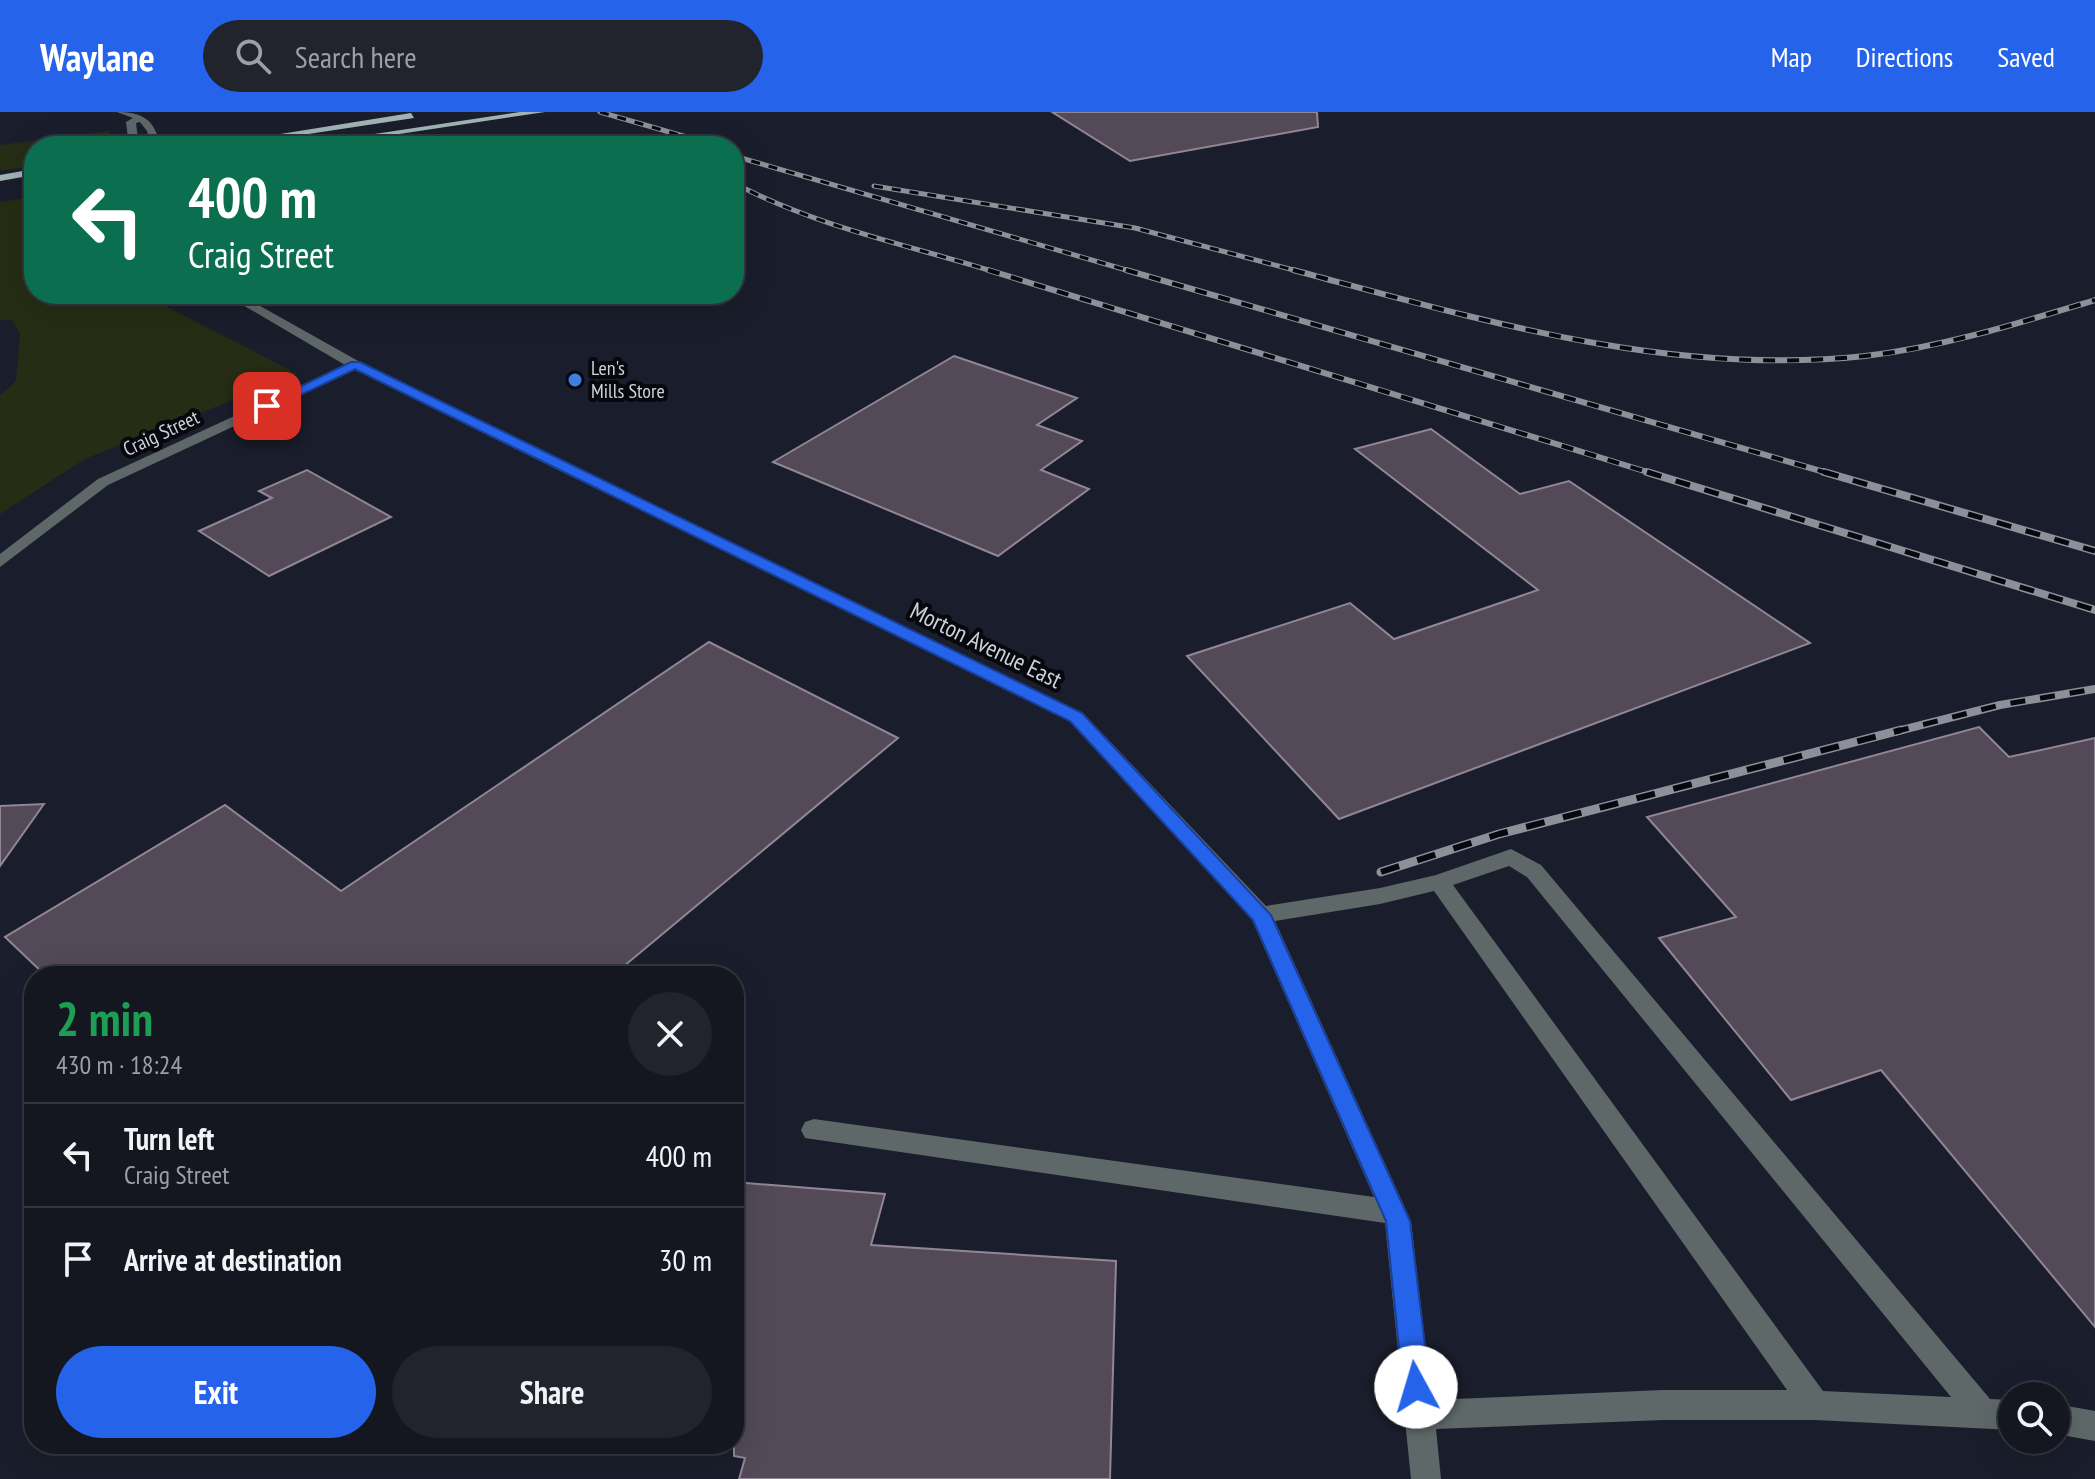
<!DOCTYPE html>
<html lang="en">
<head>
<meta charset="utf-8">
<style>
	body { margin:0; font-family:"PT Sans Narrow",sans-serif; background:#21232d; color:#f1f3f6; height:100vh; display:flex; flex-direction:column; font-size:30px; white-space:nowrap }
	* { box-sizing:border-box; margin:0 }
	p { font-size:26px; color:#9d9fa5 }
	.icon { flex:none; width:44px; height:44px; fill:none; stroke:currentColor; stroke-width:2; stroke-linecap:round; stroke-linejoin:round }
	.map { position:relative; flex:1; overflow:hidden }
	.side { position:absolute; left:24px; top:854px; width:720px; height:488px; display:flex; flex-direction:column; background:#141620; border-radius:32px; box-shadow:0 8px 32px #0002,0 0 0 2px #33353e }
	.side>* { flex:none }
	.banner { position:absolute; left:24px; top:24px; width:720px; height:168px; border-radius:32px; box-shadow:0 8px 32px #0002,0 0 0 2px #33353e; background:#0b6e4f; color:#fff; overflow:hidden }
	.tools { position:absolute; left:1998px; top:1270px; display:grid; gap:16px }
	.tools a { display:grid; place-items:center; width:72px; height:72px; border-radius:50%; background:#141620; box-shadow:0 8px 32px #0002,0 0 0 2px #33353e; font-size:40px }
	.pin { position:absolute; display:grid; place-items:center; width:68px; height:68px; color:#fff; margin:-34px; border-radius:16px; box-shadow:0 4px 12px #0006 }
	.me { position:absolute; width:88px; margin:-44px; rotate:354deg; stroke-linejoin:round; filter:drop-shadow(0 0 6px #0008) }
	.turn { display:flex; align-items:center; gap:28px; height:168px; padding:0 32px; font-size:36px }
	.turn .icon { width:104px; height:104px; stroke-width:2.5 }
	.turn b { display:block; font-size:56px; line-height:68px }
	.round { display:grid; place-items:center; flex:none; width:84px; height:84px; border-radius:42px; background:#21232d }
	.summary { display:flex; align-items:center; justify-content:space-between; height:136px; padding:0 32px }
	h1 { font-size:48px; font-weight:800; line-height:60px; color:#1e9e55 }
	.primary-button { display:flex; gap:16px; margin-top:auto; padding:16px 32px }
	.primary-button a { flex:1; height:92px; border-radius:48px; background:#2563eb; color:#fff; font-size:32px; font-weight:800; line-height:92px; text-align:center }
	.primary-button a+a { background:#21232d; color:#f1f3f6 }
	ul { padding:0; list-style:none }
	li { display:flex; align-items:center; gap:24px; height:104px; padding:0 32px; border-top:2px solid #33353e }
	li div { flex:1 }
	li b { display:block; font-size:30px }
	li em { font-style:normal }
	header { display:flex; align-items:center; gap:48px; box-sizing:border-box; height:112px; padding:0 40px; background:#2563eb; color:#fff }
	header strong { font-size:38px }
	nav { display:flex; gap:44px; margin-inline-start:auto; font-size:28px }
	.search { width:560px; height:72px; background:#21232d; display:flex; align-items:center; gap:20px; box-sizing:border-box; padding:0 28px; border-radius:44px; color:#9d9fa5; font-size:30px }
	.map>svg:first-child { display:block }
	.green { fill:#262d14 }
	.building { fill:#534957; stroke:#918696; stroke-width:2 }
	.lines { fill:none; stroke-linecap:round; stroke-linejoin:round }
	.minor { fill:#5f6869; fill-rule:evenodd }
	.major { fill:#a0b4b5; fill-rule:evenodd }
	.rail-far3-casing { stroke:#8d909b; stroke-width:5 }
	.rail-far2-casing { stroke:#8d909b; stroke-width:6 }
	.rail-far1-casing { stroke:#8d909b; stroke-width:8 }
	.rail-casing { stroke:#8d909b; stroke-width:9 }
	.rail-far3 { stroke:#07080e; stroke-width:3; stroke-dasharray:9; stroke-linecap:butt }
	.rail-far2 { stroke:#07080e; stroke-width:4; stroke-dasharray:12; stroke-linecap:butt }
	.rail-far1 { stroke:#07080e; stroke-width:5; stroke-dasharray:15; stroke-linecap:butt }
	.rail { stroke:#07080e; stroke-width:6; stroke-dasharray:19; stroke-linecap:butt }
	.route { fill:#2563eb; stroke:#184099; stroke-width:2 }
	.shop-dot { fill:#3f7fe0; stroke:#07080e; stroke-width:3 }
	.labels { text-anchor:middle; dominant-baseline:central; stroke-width:8; stroke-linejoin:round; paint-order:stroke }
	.far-poi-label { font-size:20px; fill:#cfd2db; stroke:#07080e; text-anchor:start }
	.far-street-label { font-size:20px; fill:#cfd2db; stroke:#07080e }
	.street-label { font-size:24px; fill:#cfd2db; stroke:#07080e }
</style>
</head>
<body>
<header>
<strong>Waylane</strong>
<div class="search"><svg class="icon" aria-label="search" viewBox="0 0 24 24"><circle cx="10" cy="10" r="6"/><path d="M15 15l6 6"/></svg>Search here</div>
<nav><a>Map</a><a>Directions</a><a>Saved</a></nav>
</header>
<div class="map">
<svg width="2095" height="1367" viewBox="0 0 2095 1367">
	<rect width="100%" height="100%" fill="#1a1d2b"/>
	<!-- green -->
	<g class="green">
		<path d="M109,19l-1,15h-74v20l-34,5v-26z"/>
		<path d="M34,85v97h108l156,80 -213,85 -85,55v-119l16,-14 4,-47 -8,-14h-12v-118z"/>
	</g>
	<!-- building -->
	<g class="building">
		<path d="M1052,0h265l1,15 -188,34z"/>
		<path d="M954,244l123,42 -40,27 45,16 -41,29 48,19 -91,67 -225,-94z"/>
		<path d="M1431,317l89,65 49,-13 241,162 -471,176 -152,-163 163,-53 44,36 144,-49 -183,-141z"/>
		<path d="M307,358l84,47 -122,59 -70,-45 73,-33 -13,-7z"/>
		<path d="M709,530l189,96 -286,238h-566l-41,-39 220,-132 116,86z"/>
		<path d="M1979,615l30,30 86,-19v589l-214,-257 -90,30 -132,-162 77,-21 -89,-100z"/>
		<path d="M44,692l-44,62v-60z"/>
		<path d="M734,1070l151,12 -14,51 245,16 -6,218h-371l6,-21 -11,-2z"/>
	</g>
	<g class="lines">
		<!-- minor -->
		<g class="minor">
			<path d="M117,0c27,0 37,8 44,34h-10l-4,-15 -7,-9 -4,1 3,23h-10l-3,-24 7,-4z"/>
			<path d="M224,182h15l121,68 723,351 183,193 114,-18 56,-13 75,-26 30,16 449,534 22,1v30l-197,-10h-152l-227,9 5,50h-30l-26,-256 -580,-85 -4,-8 4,-8 9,-3 560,78 -122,-277 -183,-199 -714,-351 -247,115 -108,82v-13l98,-75 247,-114zM1509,754l18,11 424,520 -128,-6 -370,-506zM1434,779l353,499h-124l-231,10 -21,-179 -136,-300 105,-17z"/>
			<path d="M2056,1292l39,7v30l-39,-7z"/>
		</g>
		<!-- major -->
		<g class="major">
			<path d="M520,0h25l-225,34h-25z"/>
			<path d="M411,1l3,5 -185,28h-24z"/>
			<path d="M34,57v6l-34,6v-6z"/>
		</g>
		<!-- rail-far3 casing -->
		<g class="rail-far3-casing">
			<g id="rail-far3">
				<path d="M600,0l118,34"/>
				<path d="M734,44l399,116"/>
				<path d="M734,71c80,43 174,62 261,89"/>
				<path d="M874,74l261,42 166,44"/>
			</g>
		</g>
		<!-- rail-far2 casing -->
		<g class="rail-far2-casing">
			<g id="rail-far2">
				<path d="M988,158l666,204"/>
				<path d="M1126,158l705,204"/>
				<path d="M1293,158c188,50 376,107 572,86 79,-9 154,-33 230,-56"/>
			</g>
		</g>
		<!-- rail-far1 casing -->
		<g class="rail-far1-casing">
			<g id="rail-far1">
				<path d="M1647,360l448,138"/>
				<path d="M1824,360l271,79"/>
				<path d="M1894,620l106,-27 95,-16"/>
			</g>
		</g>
		<!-- rail casing -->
		<g class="rail-casing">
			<path id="rail" d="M1381,760l118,-38 402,-104"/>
		</g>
		<!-- rail-far3 -->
		<use href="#rail-far3" class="rail-far3"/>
		<!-- rail-far2 -->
		<use href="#rail-far2" class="rail-far2"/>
		<!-- rail-far1 -->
		<use href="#rail-far1" class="rail-far1"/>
		<!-- rail -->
		<use href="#rail" class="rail"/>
	</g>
	<!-- route -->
	<path class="route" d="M351,250h9l722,351 189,202 139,306 20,166 -4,10 -10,4 -9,-4 -4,-10 -17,-166 -133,-301 -183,-199 -715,-352 -84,40 -11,-3z"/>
	<!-- markers -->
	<circle class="shop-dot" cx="575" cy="268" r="8"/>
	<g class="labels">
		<!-- far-poi labels -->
		<g class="far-poi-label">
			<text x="591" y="256">Len's<tspan x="591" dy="23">Mills Store</tspan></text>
		</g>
		<!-- far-street labels -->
		<g class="far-street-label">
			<text transform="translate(161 321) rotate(-25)">Craig Street</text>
		</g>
		<!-- street labels -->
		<g class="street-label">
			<text transform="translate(986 533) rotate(26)">Morton Avenue East</text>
		</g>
	</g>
</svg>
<div class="tools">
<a><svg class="icon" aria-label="search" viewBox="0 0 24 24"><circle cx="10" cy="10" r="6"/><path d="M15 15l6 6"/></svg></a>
</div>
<div class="pin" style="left:267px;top:294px;background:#d93025"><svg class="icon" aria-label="arrive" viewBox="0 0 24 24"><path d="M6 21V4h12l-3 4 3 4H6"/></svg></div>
<svg class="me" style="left:1416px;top:1275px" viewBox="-20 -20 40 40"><circle r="19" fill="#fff"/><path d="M0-13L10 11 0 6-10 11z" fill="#2563eb"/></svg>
<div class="banner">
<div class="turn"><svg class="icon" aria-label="left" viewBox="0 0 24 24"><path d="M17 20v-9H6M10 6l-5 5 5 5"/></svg><div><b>400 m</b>Craig Street</div></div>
</div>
<section class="side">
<div class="summary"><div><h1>2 min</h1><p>430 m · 18:24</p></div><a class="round"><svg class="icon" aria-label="close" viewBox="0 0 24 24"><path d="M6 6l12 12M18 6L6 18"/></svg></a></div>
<ul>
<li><svg class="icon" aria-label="left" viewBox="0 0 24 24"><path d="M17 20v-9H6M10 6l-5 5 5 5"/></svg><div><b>Turn left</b><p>Craig Street</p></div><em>400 m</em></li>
<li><svg class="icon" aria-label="arrive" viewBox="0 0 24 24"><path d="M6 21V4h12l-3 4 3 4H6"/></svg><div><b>Arrive at destination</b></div><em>30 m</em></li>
</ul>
<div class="primary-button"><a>Exit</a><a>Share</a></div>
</section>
</div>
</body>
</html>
